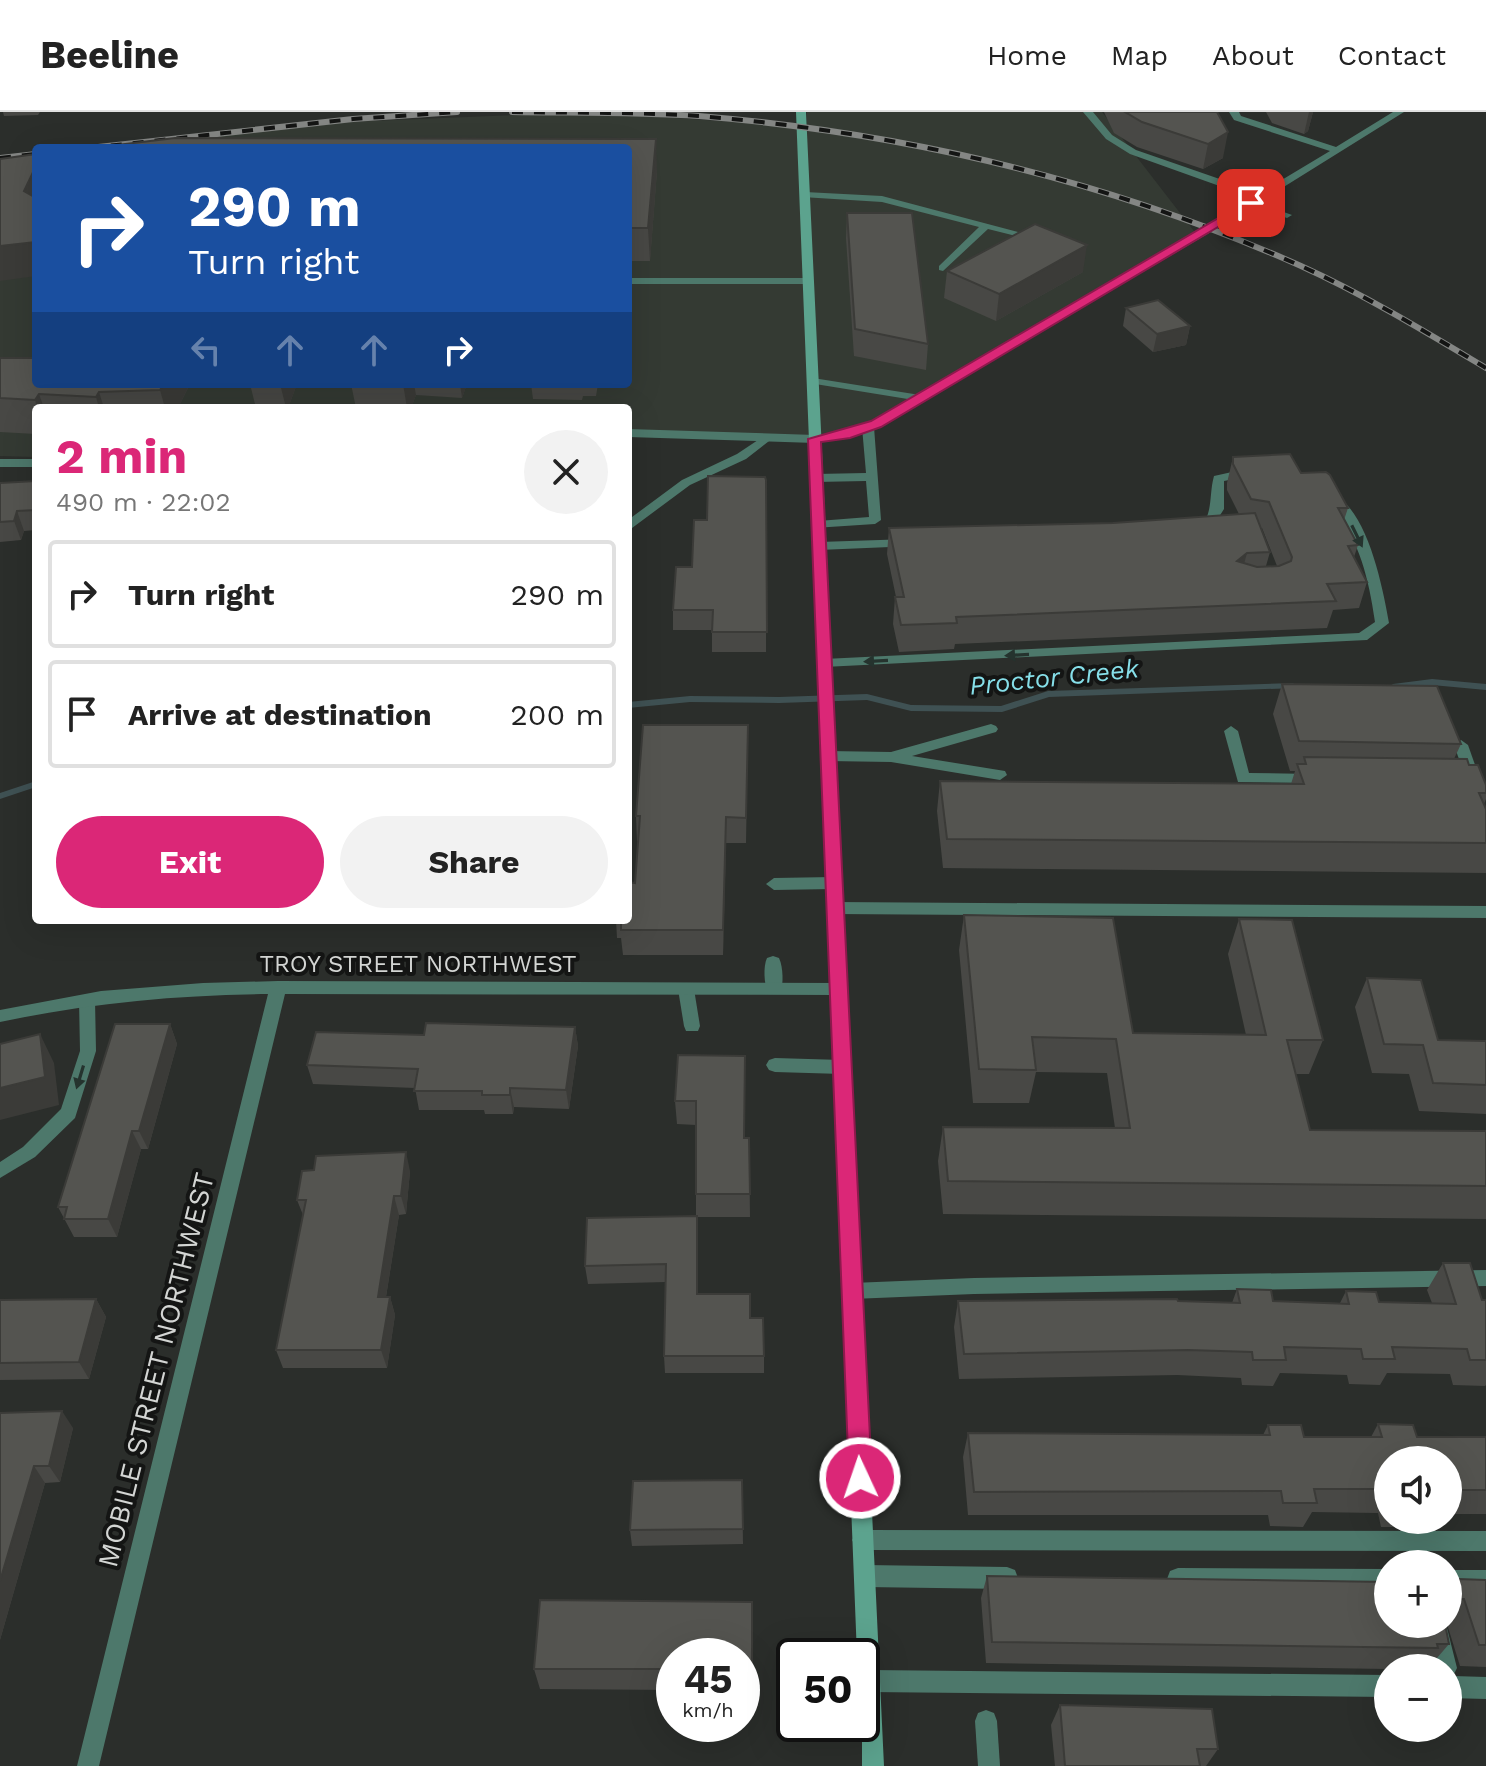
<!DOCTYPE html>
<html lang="en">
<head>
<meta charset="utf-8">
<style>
	body { margin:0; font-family:"Work Sans",sans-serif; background:#f2f2f2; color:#222; height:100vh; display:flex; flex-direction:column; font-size:30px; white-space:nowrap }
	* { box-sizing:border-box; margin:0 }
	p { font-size:26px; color:#767676 }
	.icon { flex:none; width:44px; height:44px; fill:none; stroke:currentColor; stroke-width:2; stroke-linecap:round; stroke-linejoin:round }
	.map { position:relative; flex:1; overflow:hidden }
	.side { position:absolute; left:32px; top:292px; width:600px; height:520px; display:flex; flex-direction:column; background:#fff; border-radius:8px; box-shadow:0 8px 32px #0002 }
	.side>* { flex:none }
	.hud { position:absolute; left:32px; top:32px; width:600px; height:244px; border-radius:8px; box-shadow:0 8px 32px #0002; background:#1a4fa0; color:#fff; overflow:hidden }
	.controls { position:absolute; left:1374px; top:1334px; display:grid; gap:16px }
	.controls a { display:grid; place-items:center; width:88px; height:88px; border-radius:50%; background:#fff; box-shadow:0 8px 32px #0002; font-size:40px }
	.speed { position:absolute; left:656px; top:1526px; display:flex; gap:16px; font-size:40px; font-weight:700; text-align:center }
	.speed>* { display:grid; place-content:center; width:104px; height:104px; border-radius:50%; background:#fff; box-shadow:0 8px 32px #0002; line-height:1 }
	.speed small { font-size:20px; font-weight:400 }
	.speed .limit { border:4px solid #111; border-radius:12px; background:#fff; color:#111 }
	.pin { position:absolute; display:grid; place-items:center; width:68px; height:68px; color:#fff; margin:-34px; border-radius:16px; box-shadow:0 4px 12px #0006 }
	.me { position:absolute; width:88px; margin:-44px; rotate:357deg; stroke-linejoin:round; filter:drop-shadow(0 0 6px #0008) }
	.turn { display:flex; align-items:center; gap:28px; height:168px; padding:0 24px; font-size:36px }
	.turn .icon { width:104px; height:104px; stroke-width:2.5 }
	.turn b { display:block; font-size:56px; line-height:68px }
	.lanes { display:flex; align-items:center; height:76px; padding:0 24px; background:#0003; justify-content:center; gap:40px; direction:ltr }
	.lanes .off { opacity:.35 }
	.round { display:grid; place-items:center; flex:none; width:84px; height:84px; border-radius:42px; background:#f2f2f2 }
	.head { display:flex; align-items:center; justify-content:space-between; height:136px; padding:0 24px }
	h1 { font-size:48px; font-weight:700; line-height:60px; color:#db2777 }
	.button { display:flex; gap:16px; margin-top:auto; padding:16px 24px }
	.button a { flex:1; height:92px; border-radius:48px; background:#db2777; color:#fff; font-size:32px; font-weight:700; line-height:92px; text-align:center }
	.button a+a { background:#f2f2f2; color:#222 }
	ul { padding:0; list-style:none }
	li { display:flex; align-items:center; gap:24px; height:108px; margin:0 16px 12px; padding:0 8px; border:4px solid #e0e0e0; border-radius:8px }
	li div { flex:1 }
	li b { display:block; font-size:30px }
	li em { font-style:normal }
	header { display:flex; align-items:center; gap:48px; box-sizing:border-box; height:112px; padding:0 40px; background:#fff; border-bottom:2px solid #e0e0e0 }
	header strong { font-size:38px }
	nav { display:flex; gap:44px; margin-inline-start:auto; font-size:28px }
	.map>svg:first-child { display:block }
	.built { fill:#343a33 }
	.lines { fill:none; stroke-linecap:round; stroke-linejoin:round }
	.stream { fill:#3f5153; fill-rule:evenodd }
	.service { fill:#4d786b; fill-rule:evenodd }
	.minor { fill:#4d786b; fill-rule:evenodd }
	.secondary { fill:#5ca38e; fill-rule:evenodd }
	.rail-casing { stroke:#848684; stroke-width:6 }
	.rail { stroke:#141514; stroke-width:4; stroke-dasharray:11; stroke-linecap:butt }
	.wall { fill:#484845; fill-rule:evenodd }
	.shaded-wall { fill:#3b3b38 }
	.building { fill:#545450; stroke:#3b3b38; stroke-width:2 }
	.oneway { fill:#25332e }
	.route { fill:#db2777; stroke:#8e194d; stroke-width:2 }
	.labels { text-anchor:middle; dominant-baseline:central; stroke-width:8; stroke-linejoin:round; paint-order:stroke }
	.street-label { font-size:24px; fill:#d3d5d3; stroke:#141514 }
	.water-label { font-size:26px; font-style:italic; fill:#86dfe9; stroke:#141514 }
	.near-street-label { font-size:28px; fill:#d3d5d3; stroke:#141514 }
</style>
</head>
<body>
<header>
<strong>Beeline</strong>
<nav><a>Home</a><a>Map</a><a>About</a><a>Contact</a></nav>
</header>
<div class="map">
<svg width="1486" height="1654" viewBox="0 0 1486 1654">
	<rect width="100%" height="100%" fill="#2b2e2b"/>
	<!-- built -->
	<path class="built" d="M587,0l220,15v-15h295l95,123 -354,202 -215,-4v-25h-592v49l-36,-1v-296l36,-4v228h592v-236h-521l239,-26z"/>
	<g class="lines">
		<!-- stream -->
		<g class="stream">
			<path d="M1432,567l54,5v6l-54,-5 -39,5 -4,-3 4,-3z"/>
			<path d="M1293,571l4,3 -1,2 -247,9 -47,15 -91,-1 -44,-11 -88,3 -89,-1 -62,6v-6l62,-6 89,1 88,-3 44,11 90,1 47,-15z"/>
			<path d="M36,669v6l-36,12v-6z"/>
		</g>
		<!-- service -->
		<g class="service">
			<path d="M805,80l77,4 155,41 -5,3 -44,-11 -45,42 -4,-1v-4l40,-39 -97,-25 -80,-5 -2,-2z"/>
			<path d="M1248,89h6l38,14 -5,3 -39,-13z"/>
			<path d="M628,166h180l5,3 -5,3h-180z"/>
			<path d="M813,266l107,17 6,3 -6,3 -111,-18 -2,-2z"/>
			<path d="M868,311l6,4 7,93 -6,4 -61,4v-6l4,-1 51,-4 -3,-36 -50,1 -6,-4 6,-4 50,-1 -4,-46z"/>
			<path d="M767,322l6,4 -27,21 -56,26 -62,46v-11l54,-40 55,-26z"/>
			<path d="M991,612l5,2 2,3 -2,3 -84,24 93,15 2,4 -7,5 -109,-18 -63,-1 -7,-5 7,-5 63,1z"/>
			<path d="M1231,614l7,5 11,42 63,1 7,5 -2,4 -79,-1 -14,-51z"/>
			<path d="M1461,628l7,5 12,34 -2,4 -5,1 -7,-5 -12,-34z"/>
			<path d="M833,765l8,6 -8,6 -59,1 -8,-6 8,-6z"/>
			<path d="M834,790l652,4v12l-652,-4 -8,-6z"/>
			<path d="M773,844l6,2c4,8 5,27 1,35h-12c-4,-8 -5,-27 -1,-35z"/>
			<path d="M686,871l6,2 2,4 6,37 -2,5h-12l-2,-5 -6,-37 2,-4z"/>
			<path d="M87,882l6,2 2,4 1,51 -21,67 -40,39 -35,21v-16l23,-15 38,-38 19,-58 -1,-51 2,-4z"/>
			<path d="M775,946l67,2 6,2 3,5 -3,5 -6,2 -67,-2 -6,-2 -3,-5 3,-5z"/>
			<path d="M865,1453l142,2 8,3 3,8 -3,8 -8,3 -142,-2 -8,-3 -3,-8 3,-8z"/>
			<path d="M1178,1456l210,1v22l-210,-1 -8,-3 -3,-8 3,-8z"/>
			<rect x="1448" y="1458" width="38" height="22"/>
			<path d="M1424,1512h22l11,44 -4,8 33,1v22l-38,-1v-30h-13z"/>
			<path d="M869,1558l519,5v22l-519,-5 -7,-3v-16z"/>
			<path d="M986,1598l8,3 3,8 3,45h-22l-3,-45 3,-8z"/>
		</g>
		<!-- minor -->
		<g class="minor">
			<path d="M1083,0h10l19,23 24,15 124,43 70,-42 -96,-31 -5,-8h10l2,4 95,31 57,-35h11l-188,117 -336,197 -35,13 -30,4 -187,-6v-8l187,6 28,-3 29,-10 381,-224 -123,-44 -24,-15z"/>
			<rect x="0" y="347" width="36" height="8"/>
			<path d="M1250,356l4,1v6l-30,6v28l-16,25 -12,1 -2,-3c21,-14 14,-35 20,-56z"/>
			<path d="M1334,383c34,16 49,94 55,128l-22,17 -543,27 -7,-4 7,-4 535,-26 16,-11c-7,-49 -17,-84 -47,-123z"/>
			<path d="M910,427l6,4 -2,3 -95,4 -6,-4 6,-4z"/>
			<path d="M278,869l560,2 6,2 2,4 -2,4 -6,2 -553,-1 -186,772h-22l191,-772c-91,1 -179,9 -268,28v-12l101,-19 102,-8z"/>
			<path d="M1486,1158v16l-512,8 -122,5 -7,-2 -2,-6 2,-6 7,-2 122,-5z"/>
			<path d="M863,1418l623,1v20l-623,-1 -7,-3 -4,-7 4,-7z"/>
		</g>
		<!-- secondary -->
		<path class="secondary" d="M796,0h10l78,1654h-22v-110h-5z"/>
		<!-- rail casing -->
		<g class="rail-casing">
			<g id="rail">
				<path d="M512,0c62,1 125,0 187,4 208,17 411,65 602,150 64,29 125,66 185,102"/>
				<path d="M89,36l264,-29 104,-7"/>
				<path d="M0,46l36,-4"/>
			</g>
		</g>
		<!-- rail -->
		<use href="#rail" class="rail"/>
	</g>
	<!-- wall -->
	<g class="wall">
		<path d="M3,0h37l-2,3 -34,1z"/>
		<path d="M1104,0h113l6,46 -20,11 -66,-22 -23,-14z"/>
		<path d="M1266,0h47l-5,19 -4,3 -32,-11z"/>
		<path d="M628,36l29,23 -7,90h-22z"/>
		<path d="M847,101l81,131 -2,26 -72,-14 -8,-118z"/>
		<path d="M947,159l136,1 -87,49 -52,-23z"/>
		<path d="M1126,196l64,18 -4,19 -33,7 -30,-26z"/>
		<path d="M0,246l36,26h154l-12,24h-142v26l-36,-2z"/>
		<path d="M250,272h47l-9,24h-32z"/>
		<path d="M351,272h116l-5,14 -46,-3 -5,13h-55z"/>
		<path d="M531,272h67l-2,12h-13l-1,4 -49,-1z"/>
		<path d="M1233,345l115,51 -4,12 14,25 -4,12 13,25 -8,26 -26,2 -6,18 -372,16 -1,5 -55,3 -6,-28 2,-27h1l-9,-43 2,-26 224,-5 126,-9 -12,-24v-7zM1261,416h1l15,38h-11l4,-14z"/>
		<path d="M766,368v172h-54v-22h-39v-20l19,-43 15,-47z"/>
		<path d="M36,369v49l-12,1 -3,9 -21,2v-59z"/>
		<path d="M1282,572l179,60 -7,15 15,6 17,20v14l-2,5 2,5v64l-543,-5 -6,-57 3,-30 351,3 4,-13h-5l-17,-57z"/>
		<path d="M748,613l-2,118h-20l-3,112h-100l-2,-17h-4l-1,-18h12l7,-37 3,-42h-1l-1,-25z"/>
		<path d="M964,803l169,118 113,2 -18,-81 11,-35 84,121 -14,34h-13l14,56 176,1v88l-543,-5 -5,-53 5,-34 172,1 -8,-55 -71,-1 -7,31h-56l-14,-153z"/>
		<path d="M1367,866l71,62 48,1v73l-67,-3 -10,-37 -37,-1 -17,-66z"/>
		<path d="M170,912l7,20 -29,105h-7l-24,88h-43l-16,-30z"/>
		<path d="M575,915l3,19 -9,63 -55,-2 -1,7h-28l-1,-4h-65l-4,-22 -102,-4 -6,-19 117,-30z"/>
		<path d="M678,943l66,83h5l1,79h-53l1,77 52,24 14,38v17h-99l-1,-17 2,-74 -78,2 -3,-18 111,-50v-91l-19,-1 -2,-23z"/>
		<path d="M410,1059l-4,43 -7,1 -13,82h4l5,18 -8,53h-104l-7,-18 27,-135 -6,-15z"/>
		<path d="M1443,1151l39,37h4v85l-1,1 -32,-1 -3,-11 -63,-1 -7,12 -31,-1 -2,-9 -67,-2 -7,13 -31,-1 -1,-7 -64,-3 -218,4 -5,-52 4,-26h220l54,2 5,-14 36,12 67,2 6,-12 33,11 53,1 -5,-13z"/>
		<path d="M96,1187l10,18 -17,62 -89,1v-80z"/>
		<path d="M0,1301l73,15 -13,54 -15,1 -45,157z"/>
		<path d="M1378,1312l39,13h69v77h-38v-54h-60v60h33l-5,7h-35l-3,-14 -66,-1 -9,15 -33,-1 -2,-11h-300l-5,-58 5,-24 295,2 5,-10 36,12h67z"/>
		<path d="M742,1368l1,64 -111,2 -2,-16z"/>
		<path d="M987,1464l462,68 -18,21h-7l-2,3h-34v1l-402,-6 -5,-65z"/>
		<path d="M1458,1467l28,1v87l-26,-1 -13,-42h1v-41h7z"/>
		<path d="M752,1490v89h-10v-35h-68v34l-134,-1 -6,-20z"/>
		<path d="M1060,1593l158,44 -12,17h-151l-4,-41z"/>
	</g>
	<!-- shaded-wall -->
	<g class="shaded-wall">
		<path d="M1309,0h4l-5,19 -4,3z"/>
		<path d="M1228,20l-5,26 -20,11 5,-25z"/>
		<path d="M656,27l1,32 -7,90 -2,-33z"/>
		<path d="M36,54v53l-12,-28z"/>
		<path d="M36,130v34l-36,5v-35z"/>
		<path d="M1087,133l-4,27 -87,49 3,-27z"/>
		<path d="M1190,214l-4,19 -33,7 4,-18z"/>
		<path d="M164,272h26l-12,24h-13l-5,-18z"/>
		<path d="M280,272h17l-9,24h-2z"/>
		<path d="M403,272h11l2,11 -5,13h-4z"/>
		<path d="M460,272h7l-5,14z"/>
		<path d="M99,280l5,16h-5l-3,-11z"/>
		<path d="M39,282l5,14h-7l-2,-8z"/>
		<path d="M17,399l7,20 -3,9 -7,-19z"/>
		<path d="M1247,441l-7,26 -3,-18z"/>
		<path d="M726,705v26l-3,112v-25z"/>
		<path d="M170,912l7,20 -29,105 -9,-18z"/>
		<path d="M575,915l3,19 -9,63 -3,-19z"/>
		<path d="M40,922l14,29 5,42 -59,15v-32z"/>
		<path d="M510,976l4,19 -1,7 -3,-19z"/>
		<path d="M132,1019l9,18 -24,88 -9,-18z"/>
		<path d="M406,1040l4,19 -4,43 -5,-18z"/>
		<path d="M394,1084l5,19 -16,100 -5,-18z"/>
		<path d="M390,1185l5,18 -8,53 -6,-18z"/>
		<path d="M96,1187l10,18 -17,62 -10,-17z"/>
		<path d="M62,1299l11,17 -13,54 -11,-16z"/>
		<path d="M34,1354l11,17 -45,157v-59z"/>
	</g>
	<!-- building -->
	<g class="building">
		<path d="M1125,0h92l11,20 -20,12 -66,-22z"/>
		<path d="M175,26l481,1 -8,89h-20v-80h-536z"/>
		<path d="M36,42v12l-12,25 12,7v44l-36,4v-87z"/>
		<path d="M847,101h65l16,131 -73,-15z"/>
		<path d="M1035,112l52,21 -88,49 -52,-23z"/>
		<path d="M1158,188l32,26 -33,8 -31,-26z"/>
		<path d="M0,246h36v26h128l-4,6 -61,2 -3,5 -57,-3 -4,6 -35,-2z"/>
		<path d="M1290,342l11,19 25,-1 4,3 18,33h-10l20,37 -10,1 19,36 -40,2 9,17 -380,16 1,6 -56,2 -6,-28h9l-15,-69 224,-5 142,-10 15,39 -23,1 -10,8 20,6 22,-1 12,-5 1,-4 -23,-55 -18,-3 -18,-35v-7z"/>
		<path d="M708,364l57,1 1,3 1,152h-55l1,-22h-40l3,-43h16l2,-47h13z"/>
		<path d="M36,369v29l-19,1 -3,10 -14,1v-39z"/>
		<path d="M1282,572l155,2 24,58 -162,-3z"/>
		<path d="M643,613h105l-2,93 -20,-1 -3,113h-102v-10h7v-38l7,1 5,-67h-4z"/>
		<path d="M1304,645l163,2 2,6h9l8,20v8h-7l7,16v34l-539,-4 -7,-58 364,3 -7,-20h9z"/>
		<path d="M964,803l149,3 20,115 133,2 -27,-116 53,1 31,120h-36l23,90 176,1v55l-538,-5 -5,-54 187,1 -14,-89 -84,-2 4,33 -57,-1z"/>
		<path d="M1367,866l54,2 17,60 48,1v44l-53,-2 -10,-38 -39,-1z"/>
		<path d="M426,911l149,4 -9,63 -56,-2v7h-28v-4h-68l4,-22 -111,-4 9,-33 108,3z"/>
		<path d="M115,912h55l-31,107h-7l-24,88h-44l3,-12h-9z"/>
		<path d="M40,922l5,43 -45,11v-44z"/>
		<path d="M678,943l67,1 -1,82h5l1,56h-54v-93h-21z"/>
		<path d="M406,1040l-5,44h-7l-16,101h12l-9,53h-105l30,-150h-9l5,-29 12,-1 2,-14z"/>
		<path d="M697,1104v78h53v24h13l1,38h-100l2,-92 -81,2 2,-48z"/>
		<path d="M1443,1151h27l12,37h4v60h-16l-3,-11 -75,-2 3,12h-32l-2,-10 -77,-2 2,13h-33l-1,-8 -64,-2 -224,4 -6,-53 219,-2 1,2 62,2 -3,-14 34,1 2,11 76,3 -3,-13 30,1 3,10 77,2z"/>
		<path d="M96,1187l-17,63 -79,1v-63z"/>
		<path d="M62,1299l-13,55h-15l-34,115v-168z"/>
		<path d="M1378,1312l35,1 4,12h69v53h-38v-30h-60v29h-74l3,14h-34l-2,-12 -307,1 -6,-59 302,2 -2,-10h33l3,12h78z"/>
		<path d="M742,1368l1,49 -113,1 3,-49z"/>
		<path d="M987,1464l401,6v42h57l4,20h-12l1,4 -446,-6z"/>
		<path d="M1458,1467l28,1v65h-7l-15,-46 -16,1v-17h11z"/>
		<path d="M540,1488l212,2v68h-10v-14h-68v13h-140z"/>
		<path d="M1060,1593l152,4 6,40h-21l3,17h-135z"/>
	</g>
	<!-- one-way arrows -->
	<defs><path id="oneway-solid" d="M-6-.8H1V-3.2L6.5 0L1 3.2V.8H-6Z" transform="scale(2)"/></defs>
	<g class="oneway">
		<use href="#oneway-solid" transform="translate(1357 424) rotate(64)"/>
		<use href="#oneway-solid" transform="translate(1017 543) rotate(177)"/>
		<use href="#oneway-solid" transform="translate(876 549) rotate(177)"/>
		<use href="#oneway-solid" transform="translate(80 965) rotate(107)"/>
	</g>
	<!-- route -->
	<path class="route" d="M1251,87l6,4 -2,2 -374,222 -31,11 -29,4 51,1036 -3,8 -9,3 -8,-3 -3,-8 -41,-1039 63,-18z"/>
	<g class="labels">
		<!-- street labels -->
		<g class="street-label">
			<text x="418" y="852">TROY STREET NORTHWEST</text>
		</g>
		<!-- water labels -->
		<g class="water-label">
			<text transform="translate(1054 565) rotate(-6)">Proctor Creek</text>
		</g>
		<!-- near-street labels -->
		<g class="near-street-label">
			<text transform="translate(156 1258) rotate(-76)">MOBILE STREET NORTHWEST</text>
		</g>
	</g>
</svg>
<div class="controls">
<a><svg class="icon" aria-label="sound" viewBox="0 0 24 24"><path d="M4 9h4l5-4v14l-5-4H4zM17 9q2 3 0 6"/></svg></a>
<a>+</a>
<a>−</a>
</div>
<div class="speed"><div>45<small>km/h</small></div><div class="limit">50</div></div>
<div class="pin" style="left:1251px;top:91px;background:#d93025"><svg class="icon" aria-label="arrive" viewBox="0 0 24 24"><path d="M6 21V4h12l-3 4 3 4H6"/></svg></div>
<svg class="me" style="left:860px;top:1366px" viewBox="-20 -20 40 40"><circle r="17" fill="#db2777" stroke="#fff" stroke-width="3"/><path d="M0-11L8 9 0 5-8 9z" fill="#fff"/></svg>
<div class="hud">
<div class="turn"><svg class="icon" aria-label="right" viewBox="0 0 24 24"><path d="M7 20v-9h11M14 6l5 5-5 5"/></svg><div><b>290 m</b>Turn right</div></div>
<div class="lanes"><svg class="icon off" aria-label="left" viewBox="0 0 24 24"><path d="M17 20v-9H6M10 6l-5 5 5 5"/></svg><svg class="icon off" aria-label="ahead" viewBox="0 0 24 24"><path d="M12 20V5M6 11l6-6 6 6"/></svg><svg class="icon off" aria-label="ahead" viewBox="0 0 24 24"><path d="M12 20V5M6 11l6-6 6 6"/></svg><svg class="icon" aria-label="right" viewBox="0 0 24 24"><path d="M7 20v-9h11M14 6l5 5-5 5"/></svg></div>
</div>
<section class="side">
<div class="head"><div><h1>2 min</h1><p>490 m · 22:02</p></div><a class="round"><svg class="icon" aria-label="close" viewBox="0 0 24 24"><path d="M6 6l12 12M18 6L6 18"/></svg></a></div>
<ul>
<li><svg class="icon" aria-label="right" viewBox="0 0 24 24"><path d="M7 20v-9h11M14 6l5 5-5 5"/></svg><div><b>Turn right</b></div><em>290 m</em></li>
<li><svg class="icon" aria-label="arrive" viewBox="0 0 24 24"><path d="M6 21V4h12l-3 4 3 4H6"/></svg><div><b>Arrive at destination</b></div><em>200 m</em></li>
</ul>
<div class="button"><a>Exit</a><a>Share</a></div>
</section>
</div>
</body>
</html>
